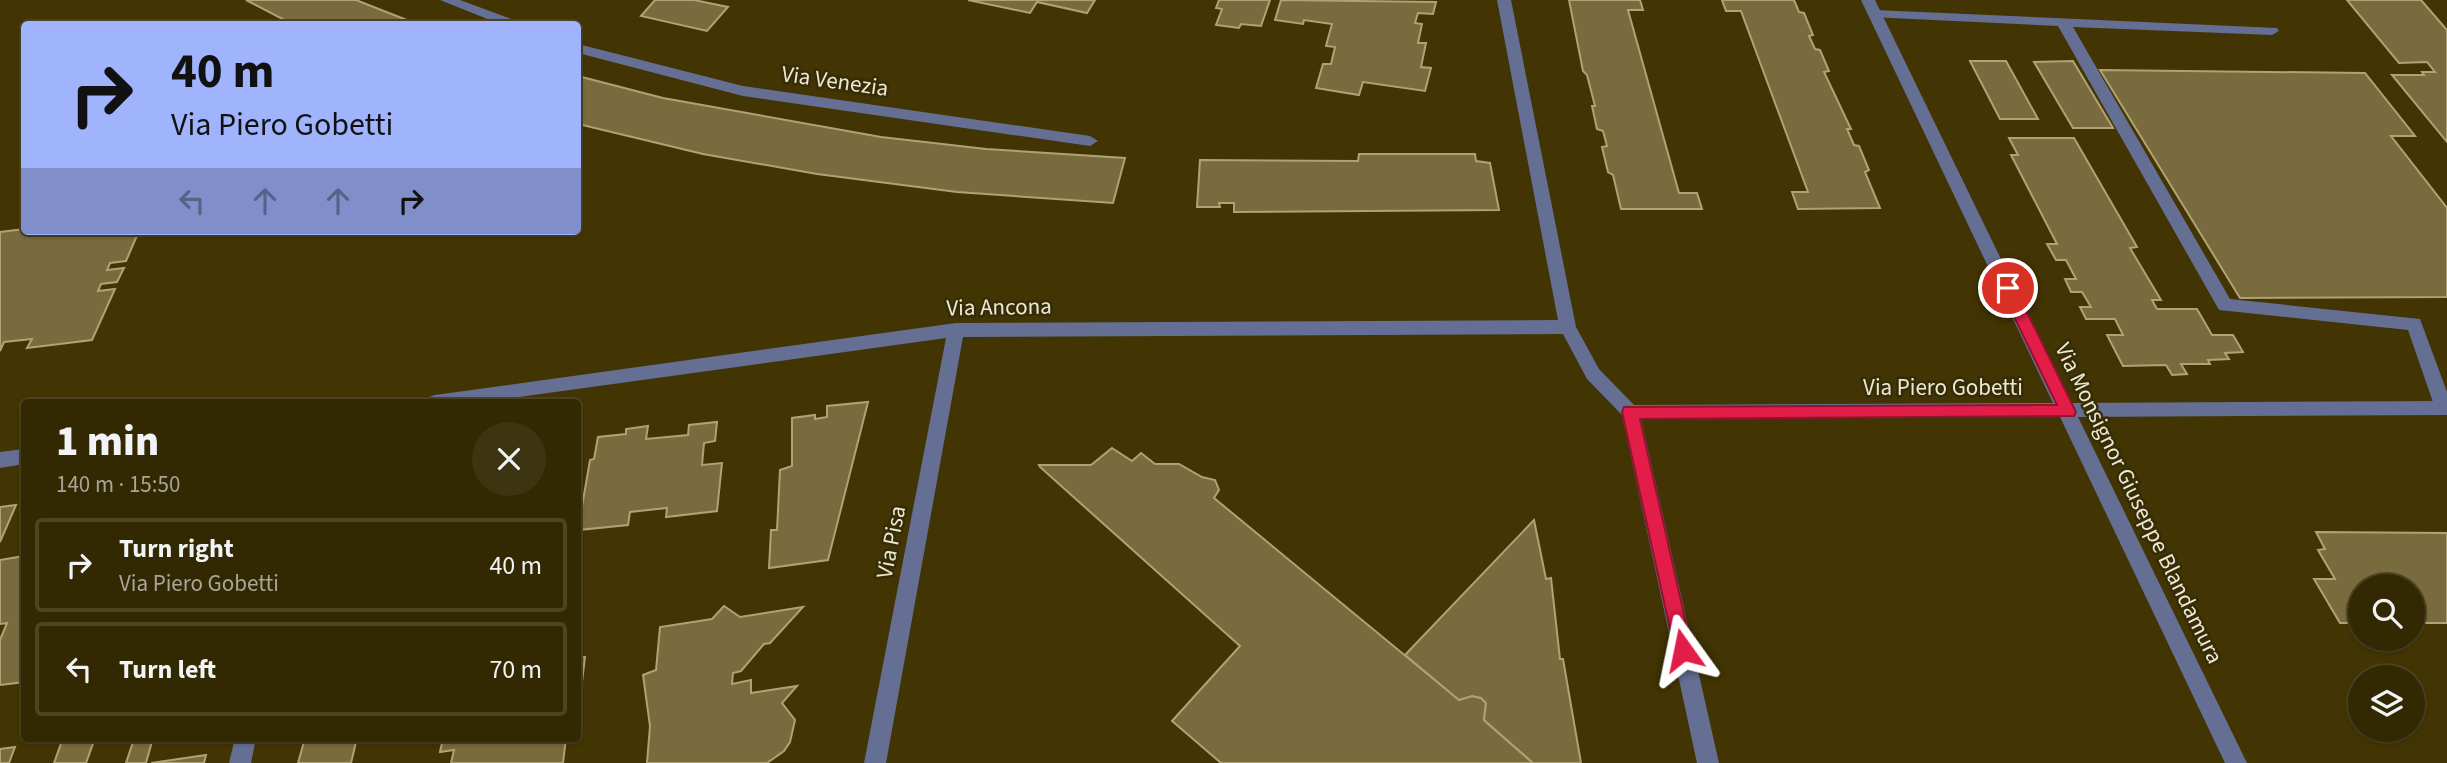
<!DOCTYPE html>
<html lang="en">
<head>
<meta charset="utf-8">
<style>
	body { margin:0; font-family:"Source Sans 3",sans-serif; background:#3d3411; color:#f1f3f6; height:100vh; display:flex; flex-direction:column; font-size:26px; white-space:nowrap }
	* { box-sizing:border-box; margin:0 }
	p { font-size:23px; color:#a8a699 }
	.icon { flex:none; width:38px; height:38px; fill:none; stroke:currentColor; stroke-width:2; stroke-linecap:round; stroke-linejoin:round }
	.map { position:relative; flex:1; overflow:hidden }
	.drawer { position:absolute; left:21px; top:399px; width:560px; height:343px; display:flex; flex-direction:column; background:#322802; border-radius:7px; box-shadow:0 2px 5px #0004,0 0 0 2px #4d4424 }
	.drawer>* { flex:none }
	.banner { position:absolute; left:21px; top:21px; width:560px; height:214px; border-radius:7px; box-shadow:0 2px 5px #0004,0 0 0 2px #4d4424; background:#a0b3fd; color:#111; overflow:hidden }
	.tools { position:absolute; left:2348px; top:574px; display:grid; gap:14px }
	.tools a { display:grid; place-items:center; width:77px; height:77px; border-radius:50%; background:#322802; box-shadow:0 2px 5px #0004,0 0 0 2px #4d4424; font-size:35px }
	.pin { position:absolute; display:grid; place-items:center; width:60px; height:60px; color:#fff; margin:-30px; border:4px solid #fff; border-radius:50%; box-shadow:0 2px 7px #0007 }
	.me { position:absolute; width:77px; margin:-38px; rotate:348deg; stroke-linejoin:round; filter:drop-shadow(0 0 5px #0008) }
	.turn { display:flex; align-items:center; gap:24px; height:147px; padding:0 35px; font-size:32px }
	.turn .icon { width:91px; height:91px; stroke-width:2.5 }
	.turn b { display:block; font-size:49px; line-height:60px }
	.lanes { display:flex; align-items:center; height:66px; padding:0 35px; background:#0003; justify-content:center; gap:35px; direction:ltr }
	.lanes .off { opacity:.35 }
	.round { display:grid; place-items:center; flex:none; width:74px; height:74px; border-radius:37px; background:#3d3411 }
	.overview { display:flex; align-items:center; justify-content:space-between; height:119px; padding:0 35px }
	h1 { font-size:42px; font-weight:800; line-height:52px }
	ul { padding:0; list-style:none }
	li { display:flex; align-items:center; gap:21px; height:94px; margin:0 14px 10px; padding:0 21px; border:4px solid #4d4424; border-radius:7px }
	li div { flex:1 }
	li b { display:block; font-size:26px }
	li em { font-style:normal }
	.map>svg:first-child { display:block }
	.building { fill:#796b3e; stroke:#b1a273; stroke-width:2 }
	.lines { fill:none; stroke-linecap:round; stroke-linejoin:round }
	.lane { fill:#656f94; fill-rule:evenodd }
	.street { fill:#656f94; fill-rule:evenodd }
	.route { fill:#e11d48; stroke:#92132f; stroke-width:2 }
	.labels { text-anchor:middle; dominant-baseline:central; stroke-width:5; stroke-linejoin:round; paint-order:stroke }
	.street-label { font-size:23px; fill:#efe8d0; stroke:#352c08 }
</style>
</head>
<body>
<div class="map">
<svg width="2447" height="763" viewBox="0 0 2447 763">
	<rect width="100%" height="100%" fill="#423503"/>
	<!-- building -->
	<g class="building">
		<path d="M246,0h110l61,24h-125z"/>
		<path d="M655,0h39l34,7 -21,24 -66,-15z"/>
		<path d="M968,0h127l-8,13 -50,-11 -7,11z"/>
		<path d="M1219,0h51l-9,26 -20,-2 -2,4 -23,-3 6,-16 -6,-1z"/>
		<path d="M1281,0l155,2 -3,12 -15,-1 -3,10 7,1 -4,19h8l-5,24 10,1 -6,23 -62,-9 -4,13 -43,-7 7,-24h8l4,-17 -9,-1 6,-22 -28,-4 -1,4 -28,-4z"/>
		<path d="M1569,0h71l3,10h-15l51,183h18l5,16h-81l-8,-34 -5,-3 -6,-25 5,-1 -4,-15 -6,-2 -5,-23h3l-8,-31 -4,-4z"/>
		<path d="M1722,0h72l5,12 5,1 9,22 -4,1 6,13 5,1 9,21 -5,1 27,57h-4l7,16 5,1 10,24 -4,2 15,36 -82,1 -6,-17h16l-67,-181h-15z"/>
		<path d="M2347,0h74l26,30v112l-55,-67h32l-2,-3h13l-8,-10 -28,1z"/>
		<path d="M1970,61h36l32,58h-38z"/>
		<path d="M2073,61l40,67h-40l-39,-66z"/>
		<path d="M2100,70l265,3 50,63h-24l56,72v89l-207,1z"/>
		<path d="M578,76l85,22 218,39 105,12 139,9 -12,45 -156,-11 -140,-18 -114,-20 -125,-30z"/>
		<path d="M2009,138h65l63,109 -7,1 31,52h-9l5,9h40l15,26h21l10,17 -18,1 4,6 -21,1 2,4h-29l6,10 -15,1 -6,-10 -43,1 -16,-31h16l-8,-16h-29l-6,-12h11l-9,-15h-11l-6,-13h11l-10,-19h-10l-9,-16h10l-46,-89h7z"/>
		<path d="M1359,154h116l1,7 14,2 9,47 -265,2v-9h-15l1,4h-23l3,-47 158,1z"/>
		<path d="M24,229l34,2 -1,2 82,-2 -13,30 -16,2 -3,7 17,-2 -7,14 -16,2 -3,7 17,-2 -23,51 -65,8 5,-9 -28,3 -4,9v-119z"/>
		<path d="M868,402l-40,158 -59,8 2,-38h6l3,-60 12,-4v-48l23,-3v4l12,-2v-11z"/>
		<path d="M717,422l-2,19 -11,2 -2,22 20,-2 -5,48 -51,6 1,-9 -37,4 -2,13 -50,5 12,-70 4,-1 4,-22 28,-3v-5l22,-3 -2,13 42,-4 1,-10z"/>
		<path d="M1112,448l20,13 9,-8 14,11h24l23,13 13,3 4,10 -5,8 245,202 13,-4 9,2 5,5 -2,17 49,43h-312l-49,-42 68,-75 -200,-179 -1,-2h52z"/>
		<path d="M16,505l-16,37v-35z"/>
		<path d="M1534,520l12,59 5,-1 9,81h3l18,104h-48l-49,-43 2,-17 -5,-5 -9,-2 -13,4 -54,-45z"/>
		<path d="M2316,532l131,1v90h-34v-37h-52v37h-21l-26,-44h21l-17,-29 7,-1z"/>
		<path d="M24,556v126l-24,3v-45l7,-17 -7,1v-64z"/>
		<path d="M724,606l16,11 63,-10 -33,36 -6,1 -23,27 -8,2 -1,11 19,-4v13l46,-7 -15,17 13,17 -5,22 -6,9 -17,12h-120l3,-37 -7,-51 13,-5 4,-43 52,-8z"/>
		<path d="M585,657l-6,50 -1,1v-50z"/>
		<path d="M63,738h32l-9,25h-32z"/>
		<path d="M153,738l-7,25h-20l8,-24z"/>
		<path d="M305,738h52l-6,25h-53z"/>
		<path d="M443,738h123l-3,25h-112l3,-13 -14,2z"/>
		<path d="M15,747l-6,16h-9v-14z"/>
		<path d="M206,755l-2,8h-53z"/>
	</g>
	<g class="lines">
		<!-- lane -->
		<path class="lane" d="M1875,10l402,18 2,3 -7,4 -199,-8 157,272 190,20 27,73v22l-9,-1 -3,-5 -27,-78 -189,-20 -161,-284 -188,-9v-6z"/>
		<!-- street -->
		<g class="street">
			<path d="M440,0h20l57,21 2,3h-19z"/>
			<path d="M1497,0h14l65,327 23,42 35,36 419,-2 -192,-403h14l196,403 376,-2v14l-369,2 169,346h-22l-165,-346 -419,2 78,344h-22l-75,-348 -35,-36 -24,-45 -600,3 -77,426h-22l82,-425 -463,64h-57l3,-5 6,-2 521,-72 602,-3z"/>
			<path d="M578,44l165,42 347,50 8,5 -8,5 -347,-50 -165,-43z"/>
			<path d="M24,449v15l-24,4v-16z"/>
			<path d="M235,738h21l-5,25h-22z"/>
		</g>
	</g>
	<!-- route -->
	<path class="route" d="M2008,282l7,6 61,124 -2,4 -434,3 52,231 -3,6 -6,3 -7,-3 -54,-244 2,-5 433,-2 -57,-117z"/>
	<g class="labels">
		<!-- street labels -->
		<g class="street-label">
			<text transform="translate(835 81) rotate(8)">Via Venezia</text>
			<text transform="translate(999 307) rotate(-1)">Via Ancona</text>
			<text x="1943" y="387">Via Piero Gobetti</text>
			<text transform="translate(2139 503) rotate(64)">Via Monsignor Giuseppe Blandamura</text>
			<text transform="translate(891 542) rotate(-79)">Via Pisa</text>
		</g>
	</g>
</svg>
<div class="tools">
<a><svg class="icon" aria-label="search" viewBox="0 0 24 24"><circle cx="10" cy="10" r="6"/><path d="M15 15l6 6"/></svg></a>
<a><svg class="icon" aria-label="layers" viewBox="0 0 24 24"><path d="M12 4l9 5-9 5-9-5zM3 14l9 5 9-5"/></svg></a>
</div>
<div class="pin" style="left:2008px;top:288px;background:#d93025"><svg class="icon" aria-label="arrive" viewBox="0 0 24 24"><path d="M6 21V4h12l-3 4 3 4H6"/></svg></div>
<svg class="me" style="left:1683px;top:650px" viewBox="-20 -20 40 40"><path d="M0-17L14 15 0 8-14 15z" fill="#e11d48" stroke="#fff" stroke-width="4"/></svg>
<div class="banner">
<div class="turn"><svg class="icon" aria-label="right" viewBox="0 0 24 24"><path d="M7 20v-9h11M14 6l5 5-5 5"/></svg><div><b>40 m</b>Via Piero Gobetti</div></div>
<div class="lanes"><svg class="icon off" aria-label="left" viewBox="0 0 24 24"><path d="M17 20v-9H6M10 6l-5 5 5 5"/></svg><svg class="icon off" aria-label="ahead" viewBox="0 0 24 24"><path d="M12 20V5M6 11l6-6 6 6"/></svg><svg class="icon off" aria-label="ahead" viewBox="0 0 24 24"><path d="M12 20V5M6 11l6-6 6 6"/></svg><svg class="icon" aria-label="right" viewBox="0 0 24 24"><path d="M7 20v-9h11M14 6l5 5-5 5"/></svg></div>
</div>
<section class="drawer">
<div class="overview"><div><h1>1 min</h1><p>140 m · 15:50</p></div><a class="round"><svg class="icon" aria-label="close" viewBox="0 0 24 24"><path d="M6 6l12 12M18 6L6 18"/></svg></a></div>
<ul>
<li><svg class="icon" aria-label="right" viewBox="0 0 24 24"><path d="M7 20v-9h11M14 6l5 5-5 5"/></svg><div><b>Turn right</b><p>Via Piero Gobetti</p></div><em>40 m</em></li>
<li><svg class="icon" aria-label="left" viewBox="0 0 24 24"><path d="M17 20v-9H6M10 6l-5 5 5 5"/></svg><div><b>Turn left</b></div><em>70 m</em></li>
</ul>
</section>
</div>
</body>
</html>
